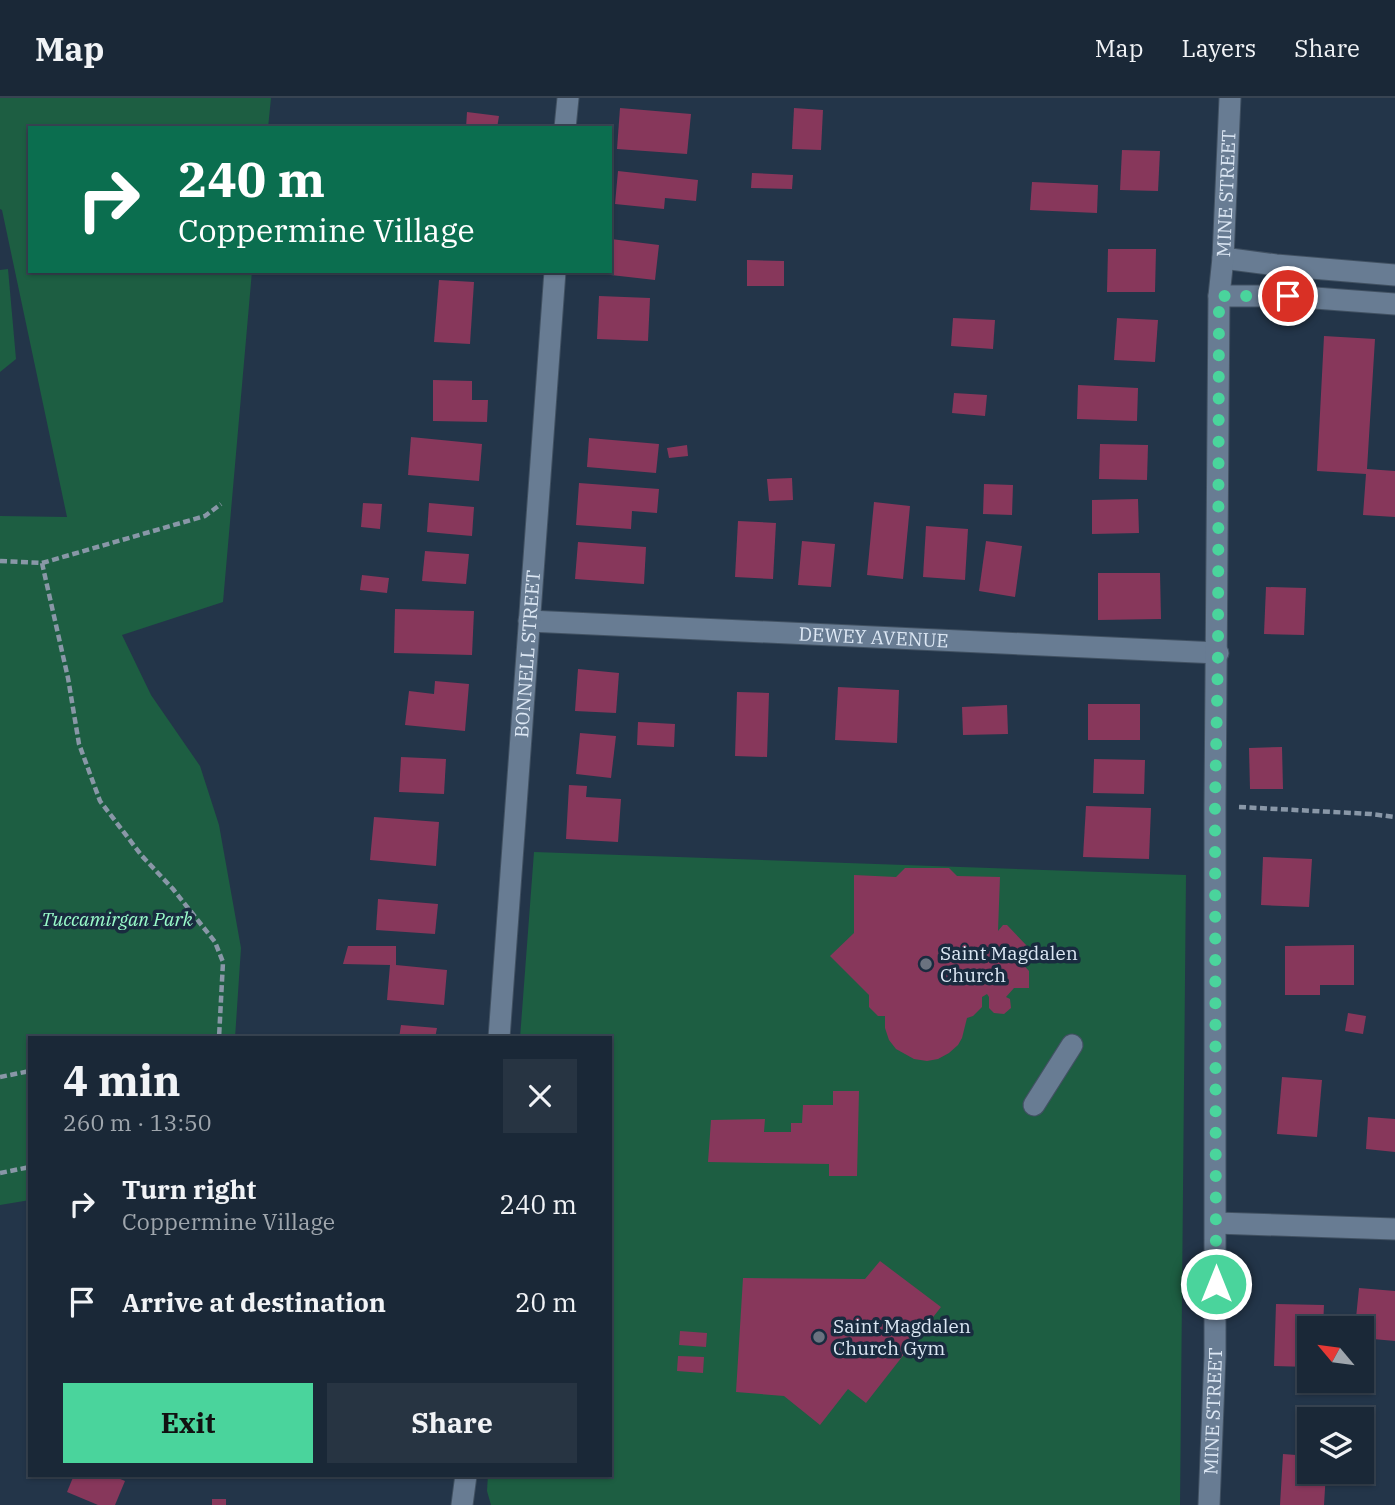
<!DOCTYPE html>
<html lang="en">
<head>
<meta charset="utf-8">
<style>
	body { margin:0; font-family:"IBM Plex Serif",serif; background:#273442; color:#f1f3f6; height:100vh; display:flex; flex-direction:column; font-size:26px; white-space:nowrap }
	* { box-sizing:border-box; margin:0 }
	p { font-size:23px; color:#9fa6ad }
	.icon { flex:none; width:38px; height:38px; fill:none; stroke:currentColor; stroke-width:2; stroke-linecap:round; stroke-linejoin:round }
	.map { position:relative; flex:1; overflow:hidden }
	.details { position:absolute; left:28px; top:938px; width:584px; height:441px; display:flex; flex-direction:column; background:#1a2837; border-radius:0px; box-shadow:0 2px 5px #0004,0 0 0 2px #384452 }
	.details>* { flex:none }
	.guide { position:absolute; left:28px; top:28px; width:584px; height:147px; border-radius:0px; box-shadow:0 2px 5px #0004,0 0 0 2px #384452; background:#0b6e4f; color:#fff; overflow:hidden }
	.needle { width:46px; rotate:299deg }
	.fabs { position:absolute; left:1297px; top:1218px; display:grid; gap:14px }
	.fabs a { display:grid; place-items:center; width:77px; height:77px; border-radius:0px; background:#1a2837; box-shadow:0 2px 5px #0004,0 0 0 2px #384452; font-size:35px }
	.pin { position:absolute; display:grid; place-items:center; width:60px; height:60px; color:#fff; margin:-30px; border:4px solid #fff; border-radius:50%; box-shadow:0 2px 7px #0007 }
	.me { position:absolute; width:77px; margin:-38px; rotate:0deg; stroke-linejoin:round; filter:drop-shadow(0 0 5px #0008) }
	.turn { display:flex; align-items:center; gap:24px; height:147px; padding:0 35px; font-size:32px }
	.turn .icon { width:91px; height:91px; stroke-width:2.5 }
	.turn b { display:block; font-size:49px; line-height:60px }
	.round { display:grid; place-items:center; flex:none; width:74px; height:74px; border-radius:0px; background:#273442 }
	.headline { display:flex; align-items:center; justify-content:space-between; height:119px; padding:0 35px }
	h1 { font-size:42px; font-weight:700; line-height:52px }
	.button { display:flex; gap:14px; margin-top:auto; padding:14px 35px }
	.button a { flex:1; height:80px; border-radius:0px; background:#4ad49c; color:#111; font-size:28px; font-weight:700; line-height:80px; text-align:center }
	.button a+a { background:#273442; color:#f1f3f6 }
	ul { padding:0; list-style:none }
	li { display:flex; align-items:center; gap:21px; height:98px; padding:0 35px }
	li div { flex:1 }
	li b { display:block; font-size:26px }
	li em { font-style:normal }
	header { display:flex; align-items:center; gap:42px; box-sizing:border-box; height:98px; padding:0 35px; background:#1a2837; border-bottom:2px solid #384452 }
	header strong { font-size:33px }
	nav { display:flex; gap:38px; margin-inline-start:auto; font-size:24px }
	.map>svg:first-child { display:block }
	.green { fill:#1d5e42 }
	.building { fill:#87375b }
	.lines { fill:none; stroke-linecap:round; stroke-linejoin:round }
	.minor-casing { stroke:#415162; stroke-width:23 }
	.path { stroke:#8997a7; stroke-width:4.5; stroke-dasharray:7 3.5; stroke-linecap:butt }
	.minor { stroke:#687c93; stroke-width:21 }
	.route { stroke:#4ad49c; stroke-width:12; stroke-dasharray:0 21.6 }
	.worship-dot { fill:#6b7280; stroke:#192b3f; stroke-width:2.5 }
	.labels { text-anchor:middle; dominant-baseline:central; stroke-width:7; stroke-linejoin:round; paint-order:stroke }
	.street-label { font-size:19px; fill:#dce7f4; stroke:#192b3f }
	.park-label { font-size:19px; font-style:italic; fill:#99fcca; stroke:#192b3f }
	.poi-label { font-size:19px; fill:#dce7f4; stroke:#192b3f; text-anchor:start }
</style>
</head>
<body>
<header>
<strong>Map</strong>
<nav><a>Map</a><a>Layers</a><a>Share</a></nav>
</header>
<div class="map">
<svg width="1395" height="1407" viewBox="0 0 1395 1407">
	<rect width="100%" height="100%" fill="#233549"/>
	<!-- green -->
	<g class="green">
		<path d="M0,0h271l-3,30h-238v143h222l-29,331 -101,33 29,60 49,71 19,59 22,123 -6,90h-205v162l-30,5v-689l67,1 -65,-307 -2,-1z"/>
		<path d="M8,171l8,90 -16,13v-102z"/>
		<path d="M534,754l652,23 -6,630h-689l-4,-14 1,-16h123v-437h-91z"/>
	</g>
	<!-- building -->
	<g class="building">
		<path d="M620,10l71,6 -4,40 -70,-5z"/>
		<path d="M794,10l29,2 -2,40 -29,-1z"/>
		<path d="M467,14l32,4 -2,12h-31z"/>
		<path d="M1122,52l38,1 -2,40 -38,-1z"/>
		<path d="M618,73l80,9 -2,21 -31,-3 -1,11 -49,-5z"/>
		<path d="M752,75l41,2 -1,14 -41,-1z"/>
		<path d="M1032,84l66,3 -1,28 -67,-3z"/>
		<path d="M611,141l48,6 -4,35 -53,-6 1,-3h8z"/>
		<path d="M1108,151h48l-1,43h-48z"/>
		<path d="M747,162l37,1v25h-37z"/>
		<path d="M439,182l35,2 -4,62 -36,-2z"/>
		<path d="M599,198l51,2 -2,43 -51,-2z"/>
		<path d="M953,220l42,2 -2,29 -42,-3z"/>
		<path d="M1117,220l41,2 -3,42 -41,-2z"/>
		<path d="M1324,238l51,3 -8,130 28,2v46l-32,-2 3,-41 -49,-3z"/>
		<path d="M433,282l39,1v19h16l-1,22 -54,-1z"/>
		<path d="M1078,287l60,3 -1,33 -60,-2z"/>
		<path d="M954,295l33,2 -2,21 -33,-3z"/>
		<path d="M411,339l71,7 -3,37 -71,-6z"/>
		<path d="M589,340l70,6 -3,29 -69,-6z"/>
		<path d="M1100,346l48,1 -1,35 -48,-1z"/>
		<path d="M687,347l1,11 -19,2 -2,-10z"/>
		<path d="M792,380l1,22 -24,1 -2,-22z"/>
		<path d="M579,385l80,6 -2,24 -25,-2 -1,18 -55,-4z"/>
		<path d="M984,386l29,1 -1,30 -29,-1z"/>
		<path d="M1138,401l1,34 -47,1v-34z"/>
		<path d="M874,404l36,4 -7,73 -36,-4z"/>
		<path d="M363,405l19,1 -2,25 -19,-2z"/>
		<path d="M429,405l45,4 -2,29 -45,-4z"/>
		<path d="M738,423l38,2 -3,56 -38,-2z"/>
		<path d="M926,428l42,3 -3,51 -42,-3z"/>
		<path d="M802,443l33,3 -4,43 -33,-2z"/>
		<path d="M986,443l36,5 -7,51 -36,-6z"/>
		<path d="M578,444l68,5 -2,37 -69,-5z"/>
		<path d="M425,453l44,3 -3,30 -44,-3z"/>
		<path d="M1098,475h62l1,46 -63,1z"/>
		<path d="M362,477l27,3 -2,15 -27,-3z"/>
		<path d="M1266,489l40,1 -2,47 -40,-1z"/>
		<path d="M395,511l79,2 -2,44 -78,-2z"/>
		<path d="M578,571l41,4 -3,40 -41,-2z"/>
		<path d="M435,583l34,3 -4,47 -60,-6 4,-34 25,3z"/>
		<path d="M838,589l61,3 -2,53 -62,-3z"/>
		<path d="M737,594l32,1 -2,64 -32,-1z"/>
		<rect x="1088" y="606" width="52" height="36"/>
		<path d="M1007,607l1,29 -45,1 -1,-28z"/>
		<path d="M638,624l37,2 -1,23 -37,-2z"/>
		<path d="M580,635l36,3 -5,42 -35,-4z"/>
		<path d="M1282,649l1,42h-33l-1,-41z"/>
		<path d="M401,659l45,2 -2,35 -45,-2z"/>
		<path d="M1094,661l51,1 -1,34 -51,-1z"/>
		<path d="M569,687l18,1 -1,11 35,2 -3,43 -52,-3z"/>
		<path d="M1086,708l65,2 -2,51 -66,-2z"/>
		<path d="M374,719l65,5 -3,44 -66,-6z"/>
		<path d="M1263,759l49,2 -3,48 -48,-2z"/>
		<path d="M905,770h44l8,8 43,1 -2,54 5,-6h4l20,21v5l-9,8 11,12v17h-15l-8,9 4,2 1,9 -7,6 -10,-1 -5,-5v-11l-2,-3 -5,3v10l-9,9 -6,2 -5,20 -4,7 -9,8 -11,6 -11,2 -13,-2 -18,-10 -7,-9 -4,-12v-12h-7l-9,-9v-12l-39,-39 24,-23v-58l42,2z"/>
		<path d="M378,801l60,5 -3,30 -59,-4z"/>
		<path d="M1354,847v40h-34v10h-35v-49z"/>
		<path d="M348,848h48v19l51,5 -3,35 -57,-5 3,-35 -47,-1z"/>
		<path d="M1348,915l18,3 -3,18 -18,-3z"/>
		<path d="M401,927l36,3 -2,10h-36z"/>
		<path d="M1282,979l40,3 -5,57 -40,-3z"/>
		<path d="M833,993h26l-2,85h-28v-12l-121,-2 3,-42 54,-1 -1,13h27v-9h11l1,-18h30z"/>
		<path d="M26,998h4v28h-2z"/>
		<path d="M1368,1019l27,2v33l-29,-3z"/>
		<path d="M880,1163l61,46 -75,96 -18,-14 -28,36 -36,-29 -48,-4 7,-114 122,1z"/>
		<path d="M1359,1190l36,3v50l-33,-3v-10h-7z"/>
		<path d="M1276,1206l48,1 -1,23h-14v39l-35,-1z"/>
		<path d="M680,1233l27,2 -1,14 -27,-2z"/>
		<path d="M678,1258l26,1 -1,16 -26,-2z"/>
		<path d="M1283,1356l26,2v16h17l-2,33h-44z"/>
		<path d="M74,1377h37l14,6 -10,24h-17l-31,-13z"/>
		<rect x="212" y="1401" width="14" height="6"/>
	</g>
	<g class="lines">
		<!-- minor casing -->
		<g class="minor-casing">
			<g id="minor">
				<path d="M565,30l3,-30"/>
				<path d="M1223,160l53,7 119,10"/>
				<path d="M1219,198h69l107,8"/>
				<path id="s1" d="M529,523l689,32"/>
				<path id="s2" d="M499,940l56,-767"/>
				<path d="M1034,1007l38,-60"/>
				<path d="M1216,1125l179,6"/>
				<path d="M462,1407l4,-30"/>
				<path id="s3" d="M1209,1407l6,-149v-550l4,-510 4,-38 7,-160"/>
			</g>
		</g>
		<!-- path -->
		<g class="path">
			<path d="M0,463l42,2 26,115 11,66 21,57 42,55 31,33 42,53 8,20 -4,76"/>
			<path d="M42,465l163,-47 16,-12"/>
			<path d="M1239,709l132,7 24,3"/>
			<path d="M0,979l30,-6"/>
			<path d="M0,1075l30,-6"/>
		</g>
		<!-- minor -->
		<use href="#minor" class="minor"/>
	</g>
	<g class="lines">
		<!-- route -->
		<path class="route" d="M1216,1186l-1,-478 3,-153 1,-357h69"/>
	</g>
	<!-- markers -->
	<g class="worship-dot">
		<circle cx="926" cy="866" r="7"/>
		<circle cx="819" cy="1239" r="7"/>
	</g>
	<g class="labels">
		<!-- street labels -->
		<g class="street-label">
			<text stroke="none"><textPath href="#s3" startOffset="1312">MINE STREET</textPath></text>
			<text stroke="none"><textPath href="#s1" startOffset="345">DEWEY AVENUE</textPath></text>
			<text stroke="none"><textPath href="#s2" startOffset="385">BONNELL STREET</textPath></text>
			<text stroke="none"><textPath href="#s3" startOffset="94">MINE STREET</textPath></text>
		</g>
		<!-- park labels -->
		<g class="park-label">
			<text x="117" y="821">Tuccamirgan Park</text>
		</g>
		<!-- poi labels -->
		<g class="poi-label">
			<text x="940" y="855">Saint Magdalen<tspan x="940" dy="22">Church</tspan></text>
			<text x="833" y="1228">Saint Magdalen<tspan x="833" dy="22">Church Gym</tspan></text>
		</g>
	</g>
</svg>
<div class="fabs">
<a><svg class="needle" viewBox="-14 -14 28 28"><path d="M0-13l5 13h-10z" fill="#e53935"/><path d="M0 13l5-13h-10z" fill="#9fa6ad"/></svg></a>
<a><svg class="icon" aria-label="layers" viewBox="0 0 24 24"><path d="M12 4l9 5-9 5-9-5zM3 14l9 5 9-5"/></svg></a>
</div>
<div class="pin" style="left:1288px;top:198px;background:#d93025"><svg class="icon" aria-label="arrive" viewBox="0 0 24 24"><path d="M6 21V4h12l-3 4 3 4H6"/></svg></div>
<svg class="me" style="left:1216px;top:1186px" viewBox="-20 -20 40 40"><circle r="17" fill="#4ad49c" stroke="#fff" stroke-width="3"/><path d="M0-11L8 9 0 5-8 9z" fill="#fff"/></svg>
<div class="guide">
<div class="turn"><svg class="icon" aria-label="right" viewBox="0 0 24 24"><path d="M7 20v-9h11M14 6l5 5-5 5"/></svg><div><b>240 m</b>Coppermine Village</div></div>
</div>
<section class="details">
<div class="headline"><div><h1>4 min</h1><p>260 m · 13:50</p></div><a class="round"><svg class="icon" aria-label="close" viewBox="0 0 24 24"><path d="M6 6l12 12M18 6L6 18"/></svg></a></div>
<ul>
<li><svg class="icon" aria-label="right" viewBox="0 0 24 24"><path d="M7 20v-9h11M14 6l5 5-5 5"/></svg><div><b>Turn right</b><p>Coppermine Village</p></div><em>240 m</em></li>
<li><svg class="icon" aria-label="arrive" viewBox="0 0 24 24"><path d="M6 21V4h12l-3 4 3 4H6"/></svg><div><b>Arrive at destination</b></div><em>20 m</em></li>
</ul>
<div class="button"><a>Exit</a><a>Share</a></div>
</section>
</div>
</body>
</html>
